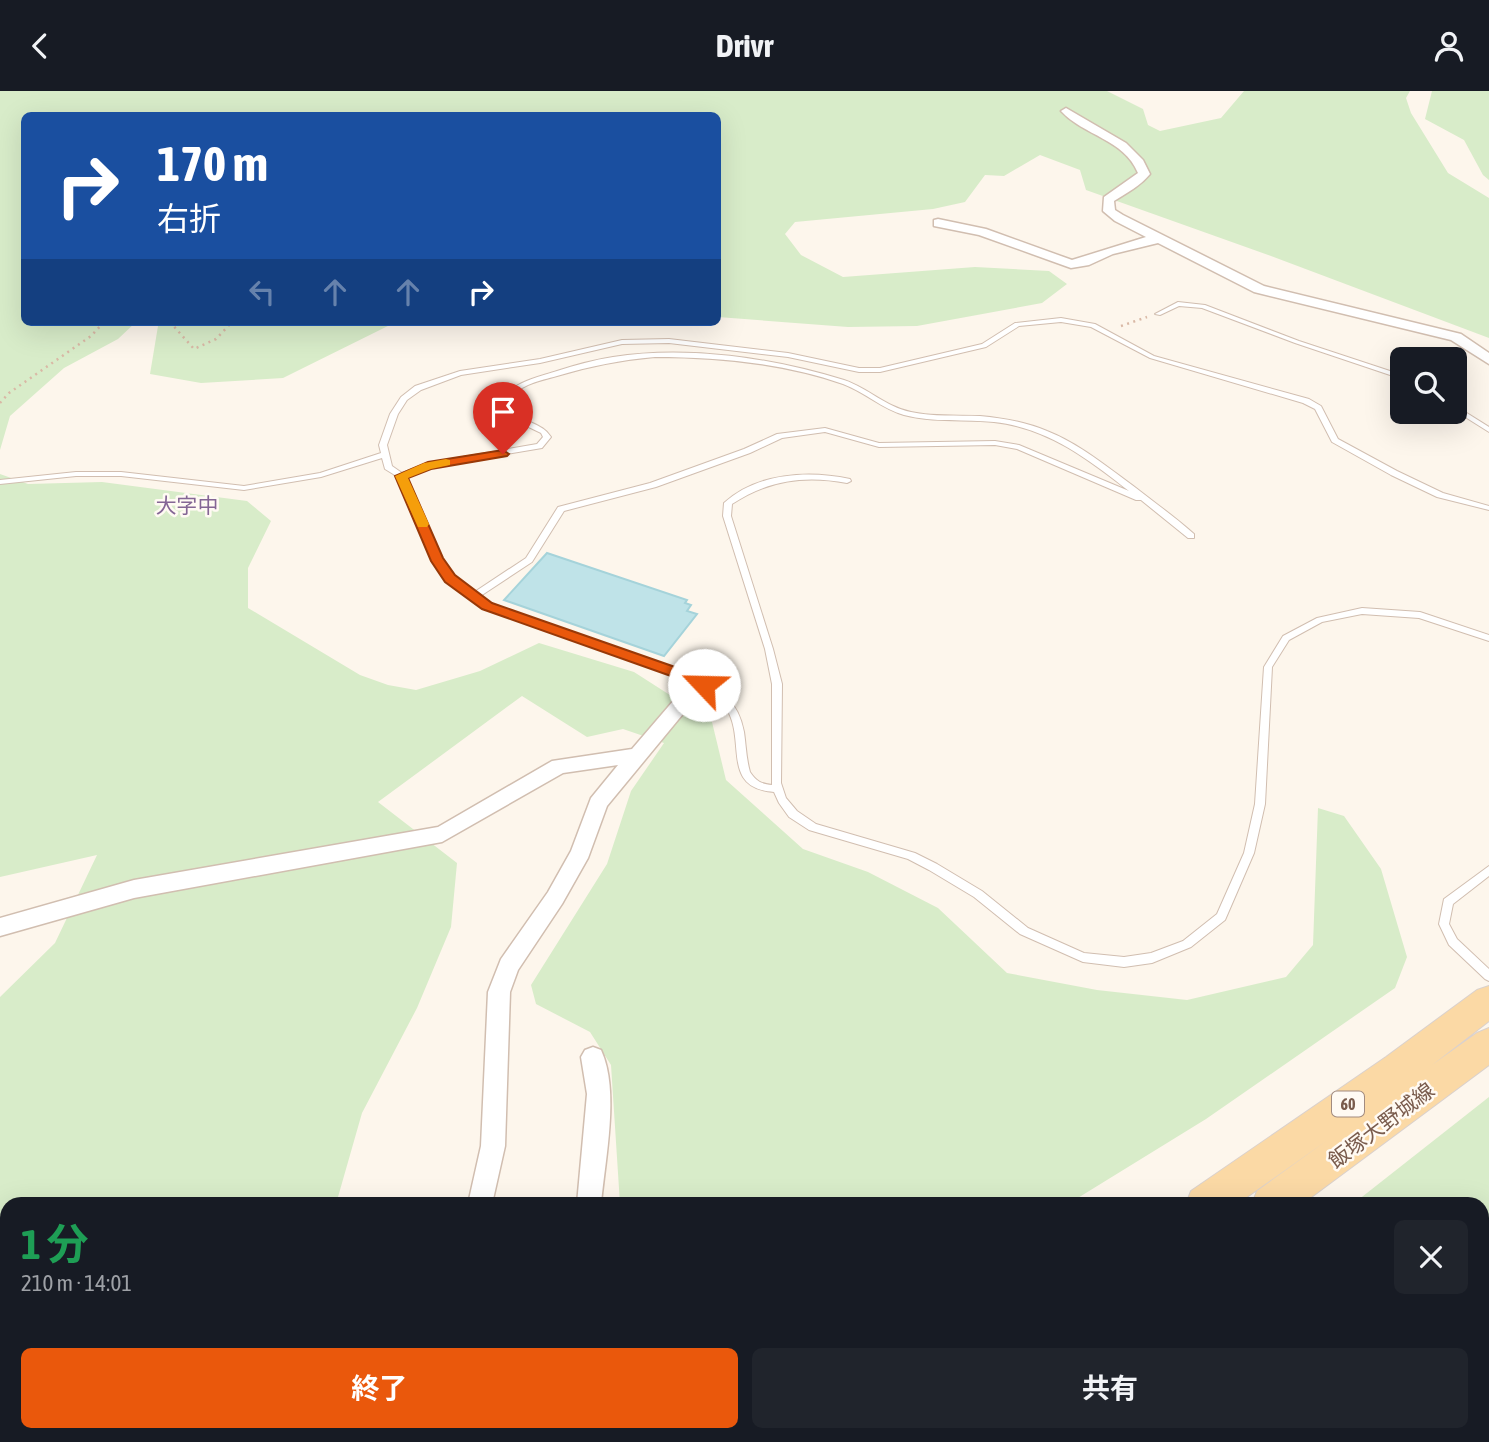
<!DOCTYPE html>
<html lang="ja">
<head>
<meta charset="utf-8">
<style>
	body { margin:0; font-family:"Asap Condensed","Noto Sans JP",sans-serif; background:#20242c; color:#f1f3f6; height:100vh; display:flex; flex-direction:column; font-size:26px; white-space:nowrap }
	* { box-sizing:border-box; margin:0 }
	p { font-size:23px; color:#9ea1a6 }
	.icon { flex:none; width:38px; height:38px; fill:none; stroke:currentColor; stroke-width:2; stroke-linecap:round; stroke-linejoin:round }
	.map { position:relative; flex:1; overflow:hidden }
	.side { position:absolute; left:0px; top:1106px; width:1489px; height:245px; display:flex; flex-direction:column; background:#171b24; border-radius:21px 21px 0 0; box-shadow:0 7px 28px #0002 }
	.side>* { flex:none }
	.banner { position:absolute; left:21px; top:21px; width:700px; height:214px; border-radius:10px; box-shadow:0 7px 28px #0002; background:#1a4fa0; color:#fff; overflow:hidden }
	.tools { position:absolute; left:1390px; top:256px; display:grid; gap:14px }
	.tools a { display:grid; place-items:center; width:77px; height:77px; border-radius:10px; background:#171b24; box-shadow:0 7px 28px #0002; font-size:35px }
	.pin { position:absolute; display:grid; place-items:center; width:60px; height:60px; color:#fff; margin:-72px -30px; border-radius:50% 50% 50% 0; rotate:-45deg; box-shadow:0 0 7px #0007 }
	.pin .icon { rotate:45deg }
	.me { position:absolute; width:77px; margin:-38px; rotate:294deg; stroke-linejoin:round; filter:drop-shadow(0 0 5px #0008) }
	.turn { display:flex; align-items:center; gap:24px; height:147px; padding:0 21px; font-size:32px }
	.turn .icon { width:91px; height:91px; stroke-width:2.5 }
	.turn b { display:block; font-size:49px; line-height:60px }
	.lanes { display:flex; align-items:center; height:66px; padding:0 21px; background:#0003; justify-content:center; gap:35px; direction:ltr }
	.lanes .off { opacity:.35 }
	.round { display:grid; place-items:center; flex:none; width:74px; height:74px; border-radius:10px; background:#20242c }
	.head { display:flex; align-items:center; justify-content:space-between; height:119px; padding:0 21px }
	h1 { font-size:42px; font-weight:700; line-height:52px; color:#1e9e55 }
	.cta { display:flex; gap:14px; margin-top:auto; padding:14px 21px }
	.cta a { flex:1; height:80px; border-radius:10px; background:#ea580c; color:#fff; font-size:28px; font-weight:700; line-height:80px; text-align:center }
	.cta a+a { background:#20242c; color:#f1f3f6 }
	header { display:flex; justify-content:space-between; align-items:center; height:91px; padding:0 21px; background:#171b24; font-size:32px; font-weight:700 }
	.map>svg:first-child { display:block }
	.green { fill:#d8ecc9 }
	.water { fill:#bfe3e8; stroke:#a5d3da; stroke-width:2 }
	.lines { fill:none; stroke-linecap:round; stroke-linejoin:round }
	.service-casing { stroke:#d1beb0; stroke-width:2 }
	.minor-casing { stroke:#d1beb0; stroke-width:3 }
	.primary-casing { stroke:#dad1cd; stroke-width:2 }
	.path { stroke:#d9b8a5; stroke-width:2.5; stroke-dasharray:2 4.5; stroke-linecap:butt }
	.service { fill:#fff; fill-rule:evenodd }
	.minor { fill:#fff; fill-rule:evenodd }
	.primary { fill:#fbd9a5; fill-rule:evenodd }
	.route { fill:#ea580c; stroke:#983908; stroke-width:2 }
	.slow { fill:#f59e0b }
	.labels { text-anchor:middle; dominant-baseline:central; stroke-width:5; stroke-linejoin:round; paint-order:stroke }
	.shield { fill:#fffaf3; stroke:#a28b7f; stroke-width:2 }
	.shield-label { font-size:16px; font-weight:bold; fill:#7a5c4d }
	.quarter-label { font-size:21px; fill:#846695; stroke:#fffaf3 }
	.near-street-label { font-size:21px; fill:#7a5c4d; stroke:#fffaf3 }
</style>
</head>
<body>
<header><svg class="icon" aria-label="back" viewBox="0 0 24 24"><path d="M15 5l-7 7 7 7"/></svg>Drivr<svg class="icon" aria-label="person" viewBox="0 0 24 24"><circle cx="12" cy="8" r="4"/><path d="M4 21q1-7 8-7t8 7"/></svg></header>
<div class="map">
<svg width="1489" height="1351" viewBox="0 0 1489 1351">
	<rect width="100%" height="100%" fill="#fdf6ec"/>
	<!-- green -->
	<g class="green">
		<path d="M0,0h1107l36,18 5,16 12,6 61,-13 23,-27h166l-4,7 5,15 37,60 41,25v140l-218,-82 -185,-66 -6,-20 -40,-15 -36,21 -19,-1 -20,27 -32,7 -138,13 -10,12 16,21 42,22 132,-10 74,4 18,13 -25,19 -125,23 -69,1 -130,-10v-202h-694v207h112l-18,17 -54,29 -54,48 -10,34z"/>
		<path d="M1432,0h57v89l-6,-5 -19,-35 -39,-21z"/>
		<path d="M145,231h251l-113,56 -82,5 -51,-9 8,-48z"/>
		<path d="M0,383l28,10 74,-2 145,19 24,20 -23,47v40l112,67 28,10 28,5 64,-19 59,-28 95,29 78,50 14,58 77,69 65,23 70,36 69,65 90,17 90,10 99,-23 27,-32 5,-137 26,8 37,53 26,88 -12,31 -189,131 -138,85h-448l-9,-139 -21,-33 -54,-28 -5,-19 76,-121 24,-73 33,-48 -41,-14 -36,8 -65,-41 -144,106 79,61 -6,64 -34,81 -55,105 -26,91h-329v231h245l-3,7h-249v-445l55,-54 42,-88 -97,22z"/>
		<path d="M1489,1006v189l-7,11v-93h-129z"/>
		<path d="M1140,1344h288l5,7h-290z"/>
	</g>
	<!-- water -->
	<path class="water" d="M547,462l140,47 -2,3 6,2 -4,6 10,3 -33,42 -160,-56z"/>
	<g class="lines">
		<!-- service casing -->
		<g class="service-casing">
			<g id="service">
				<path d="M1178,211l27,3 94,36 103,34v4l-107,-36 -93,-35 -23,-2 -19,9 -5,-1z"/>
				<path d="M1061,227l34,6 59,32 155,43 12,7 17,33 59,32 46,22 46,13v4l-52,-13 -46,-22 -59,-33 -17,-33 -12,-6 -153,-45 -59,-31 -30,-5 -42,4 -33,21 -106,25h-21l-71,-15 -119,-14 -47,1 -82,19 -79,12 -40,15 -14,10 -9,14 -11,31 5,21 10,7 26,-10 109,-19 6,-7 -2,-4c-17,-9 -35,-13 -40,-34 15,-18 35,-21 56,-28 18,-6 37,-11 56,-14 74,-12 160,1 231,23 24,8 42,27 67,32 22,5 46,3 69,4 22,2 46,6 67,15 33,13 60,36 89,57 19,15 39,29 58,46v4h-6l-47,-38h-5l-119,-51 -22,-4 -116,2 -54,-15 -43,6 -32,15 -94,34 -92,24 -32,51 -53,35 11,7 203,71c27,14 45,25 51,57 2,13 2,26 6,40 6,9 11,12 22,13v-101l-7,-35 -42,-133 1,-13c33,-30 84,-33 126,-24l1,2 -4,2c-42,-8 -79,-3 -115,21l-1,12 42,133 9,35 -1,99 5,15 11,13 19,13 99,29 22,11 45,27 46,37 56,25 40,4 27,-4 32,-12 34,-27 27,-61 11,-49 9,-137 19,-31 34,-18 45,-10 58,4 69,23v6l-70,-23 -57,-4 -40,8 -33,18 -17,27 -7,137 -11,49 -29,67 -34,27 -39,16 -28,4 -41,-5 -63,-28 -46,-37 -45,-27 -21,-11 -99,-29 -20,-13 -10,-14 -5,-11c-54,-4 -27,-52 -48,-84 -8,-14 -26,-21 -39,-29l-203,-71 -14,-9 -23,-18 -15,-23 -31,-74 -3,-7 -13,-8 -3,-11 -61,19 -77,13 -123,-14h-45l-76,8v-4l76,-8h45l123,14 76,-13 61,-20 -2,-8 11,-31 11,-17 14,-11 45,-15 80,-12 82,-19 47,-1 119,14 71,15h21l102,-24 33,-21zM655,266c63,0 128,6 188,27 22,8 39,25 61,31 30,8 61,4 90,7 54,6 94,37 135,69l-110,-46 -24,-4 -116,2 -54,-15 -48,6 -33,15 -94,34 -92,24 -32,51 -53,35 -20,-16 -13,-19 -35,-81 25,-10 112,-19 9,-11c-11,-18 -36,-12 -42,-38 13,-15 30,-18 48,-23 33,-10 64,-16 98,-19z"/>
				<path d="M1454,314l35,22v5l-35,-22z"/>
				<path d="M1489,775v10l-36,28 -4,20 8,15 32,30v12l-4,-2 -36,-34 -10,-21 5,-25z"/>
			</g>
		</g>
		<!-- minor casing -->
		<g class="minor-casing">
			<g id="minor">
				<path d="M1066,17l60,35 17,17 7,14c-10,12 -23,19 -36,27l1,9 8,5 141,71 197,48 28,19v11l-38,-24 -197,-48 -96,-49 -45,11 -24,11 -18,3 -92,-33 -45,-9v-6l4,-1 48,10 86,31 74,-23 -31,-16 -12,-10 1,-14 34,-24c-14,-34 -54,-37 -77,-62z"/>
				<path d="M686,600l6,2 3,5 -3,5 -85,103 -19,52 -26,46 -44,66 -8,22 -5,154 -13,58h-24l13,-58 7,-154 13,-33 47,-67 23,-41 20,-53 27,-33 -55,8 -121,69 -308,56 -134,38v-18l134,-38 304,-53 114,-66 80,-12 48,-56z"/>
				<path d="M593,956l8,3c19,41 4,109 0,154h-24l10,-110 -6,-37 4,-7z"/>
				<rect x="443" y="1344" width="28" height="7"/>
			</g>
		</g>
		<!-- primary casing -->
		<g class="primary-casing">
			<g id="primary">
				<path d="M1489,895v35l-57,44 45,-32 12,-5v37l-187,139h-50l5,-13 72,-52 -92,65h-51l5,-13 195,-134 91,-67z"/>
				<path d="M802,1344h54l-3,7h-54z"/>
				<path d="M886,1344h53l-3,7h-53z"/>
			</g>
		</g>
		<!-- path -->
		<g class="path">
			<path d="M170,231l24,27 22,-10 16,-17"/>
			<path d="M1121,235l26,-9"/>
			<path d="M0,312l9,-10 82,-57 13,-14"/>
		</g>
		<!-- service -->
		<use href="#service" class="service"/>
		<!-- minor -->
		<use href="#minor" class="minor"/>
		<!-- primary -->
		<use href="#primary" class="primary"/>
	</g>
	<!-- route -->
	<path class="route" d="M503,359l6,4 -2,2 -76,13 -23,9 35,80 12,17 37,28 203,71 17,11 -3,4h-10l-14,-8 -203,-72 -37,-27 -14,-21 -36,-85 33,-14z"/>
	<!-- slow -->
	<path class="slow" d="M446,368l4,1v5l-19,4 -23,9 21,46 -2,3h-9l-23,-51 29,-13z"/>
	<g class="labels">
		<!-- shield labels -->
		<rect class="shield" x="1332" y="1000.5" width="32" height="25" rx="5"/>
		<g class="shield-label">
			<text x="1348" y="1013">60</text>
		</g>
		<!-- quarter labels -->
		<g class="quarter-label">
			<text x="187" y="414">大字中</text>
		</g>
		<!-- near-street labels -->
		<g class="near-street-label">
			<text transform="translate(1381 1034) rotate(-37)">飯塚大野城線</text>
		</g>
	</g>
</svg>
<div class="tools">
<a><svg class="icon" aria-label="search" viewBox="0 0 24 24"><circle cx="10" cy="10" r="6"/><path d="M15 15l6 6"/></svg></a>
</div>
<div class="pin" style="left:503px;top:363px;background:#d93025"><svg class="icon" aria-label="arrive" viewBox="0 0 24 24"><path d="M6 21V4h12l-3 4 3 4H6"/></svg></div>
<svg class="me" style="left:704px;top:594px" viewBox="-20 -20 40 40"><circle r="19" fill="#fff"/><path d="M0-13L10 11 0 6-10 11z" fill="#ea580c"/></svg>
<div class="banner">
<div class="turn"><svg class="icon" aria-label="right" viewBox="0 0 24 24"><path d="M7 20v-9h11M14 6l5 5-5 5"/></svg><div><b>170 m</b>右折</div></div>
<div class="lanes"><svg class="icon off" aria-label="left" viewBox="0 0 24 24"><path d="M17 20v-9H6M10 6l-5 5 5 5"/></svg><svg class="icon off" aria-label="ahead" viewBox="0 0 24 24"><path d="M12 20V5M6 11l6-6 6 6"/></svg><svg class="icon off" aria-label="ahead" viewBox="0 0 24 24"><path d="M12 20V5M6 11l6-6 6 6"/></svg><svg class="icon" aria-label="right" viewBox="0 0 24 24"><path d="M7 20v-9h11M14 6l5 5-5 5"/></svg></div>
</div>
<section class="side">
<div class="head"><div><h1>1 分</h1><p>210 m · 14:01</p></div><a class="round"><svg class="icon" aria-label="close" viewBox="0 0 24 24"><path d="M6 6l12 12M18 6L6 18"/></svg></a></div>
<div class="cta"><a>終了</a><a>共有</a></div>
</section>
</div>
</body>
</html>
